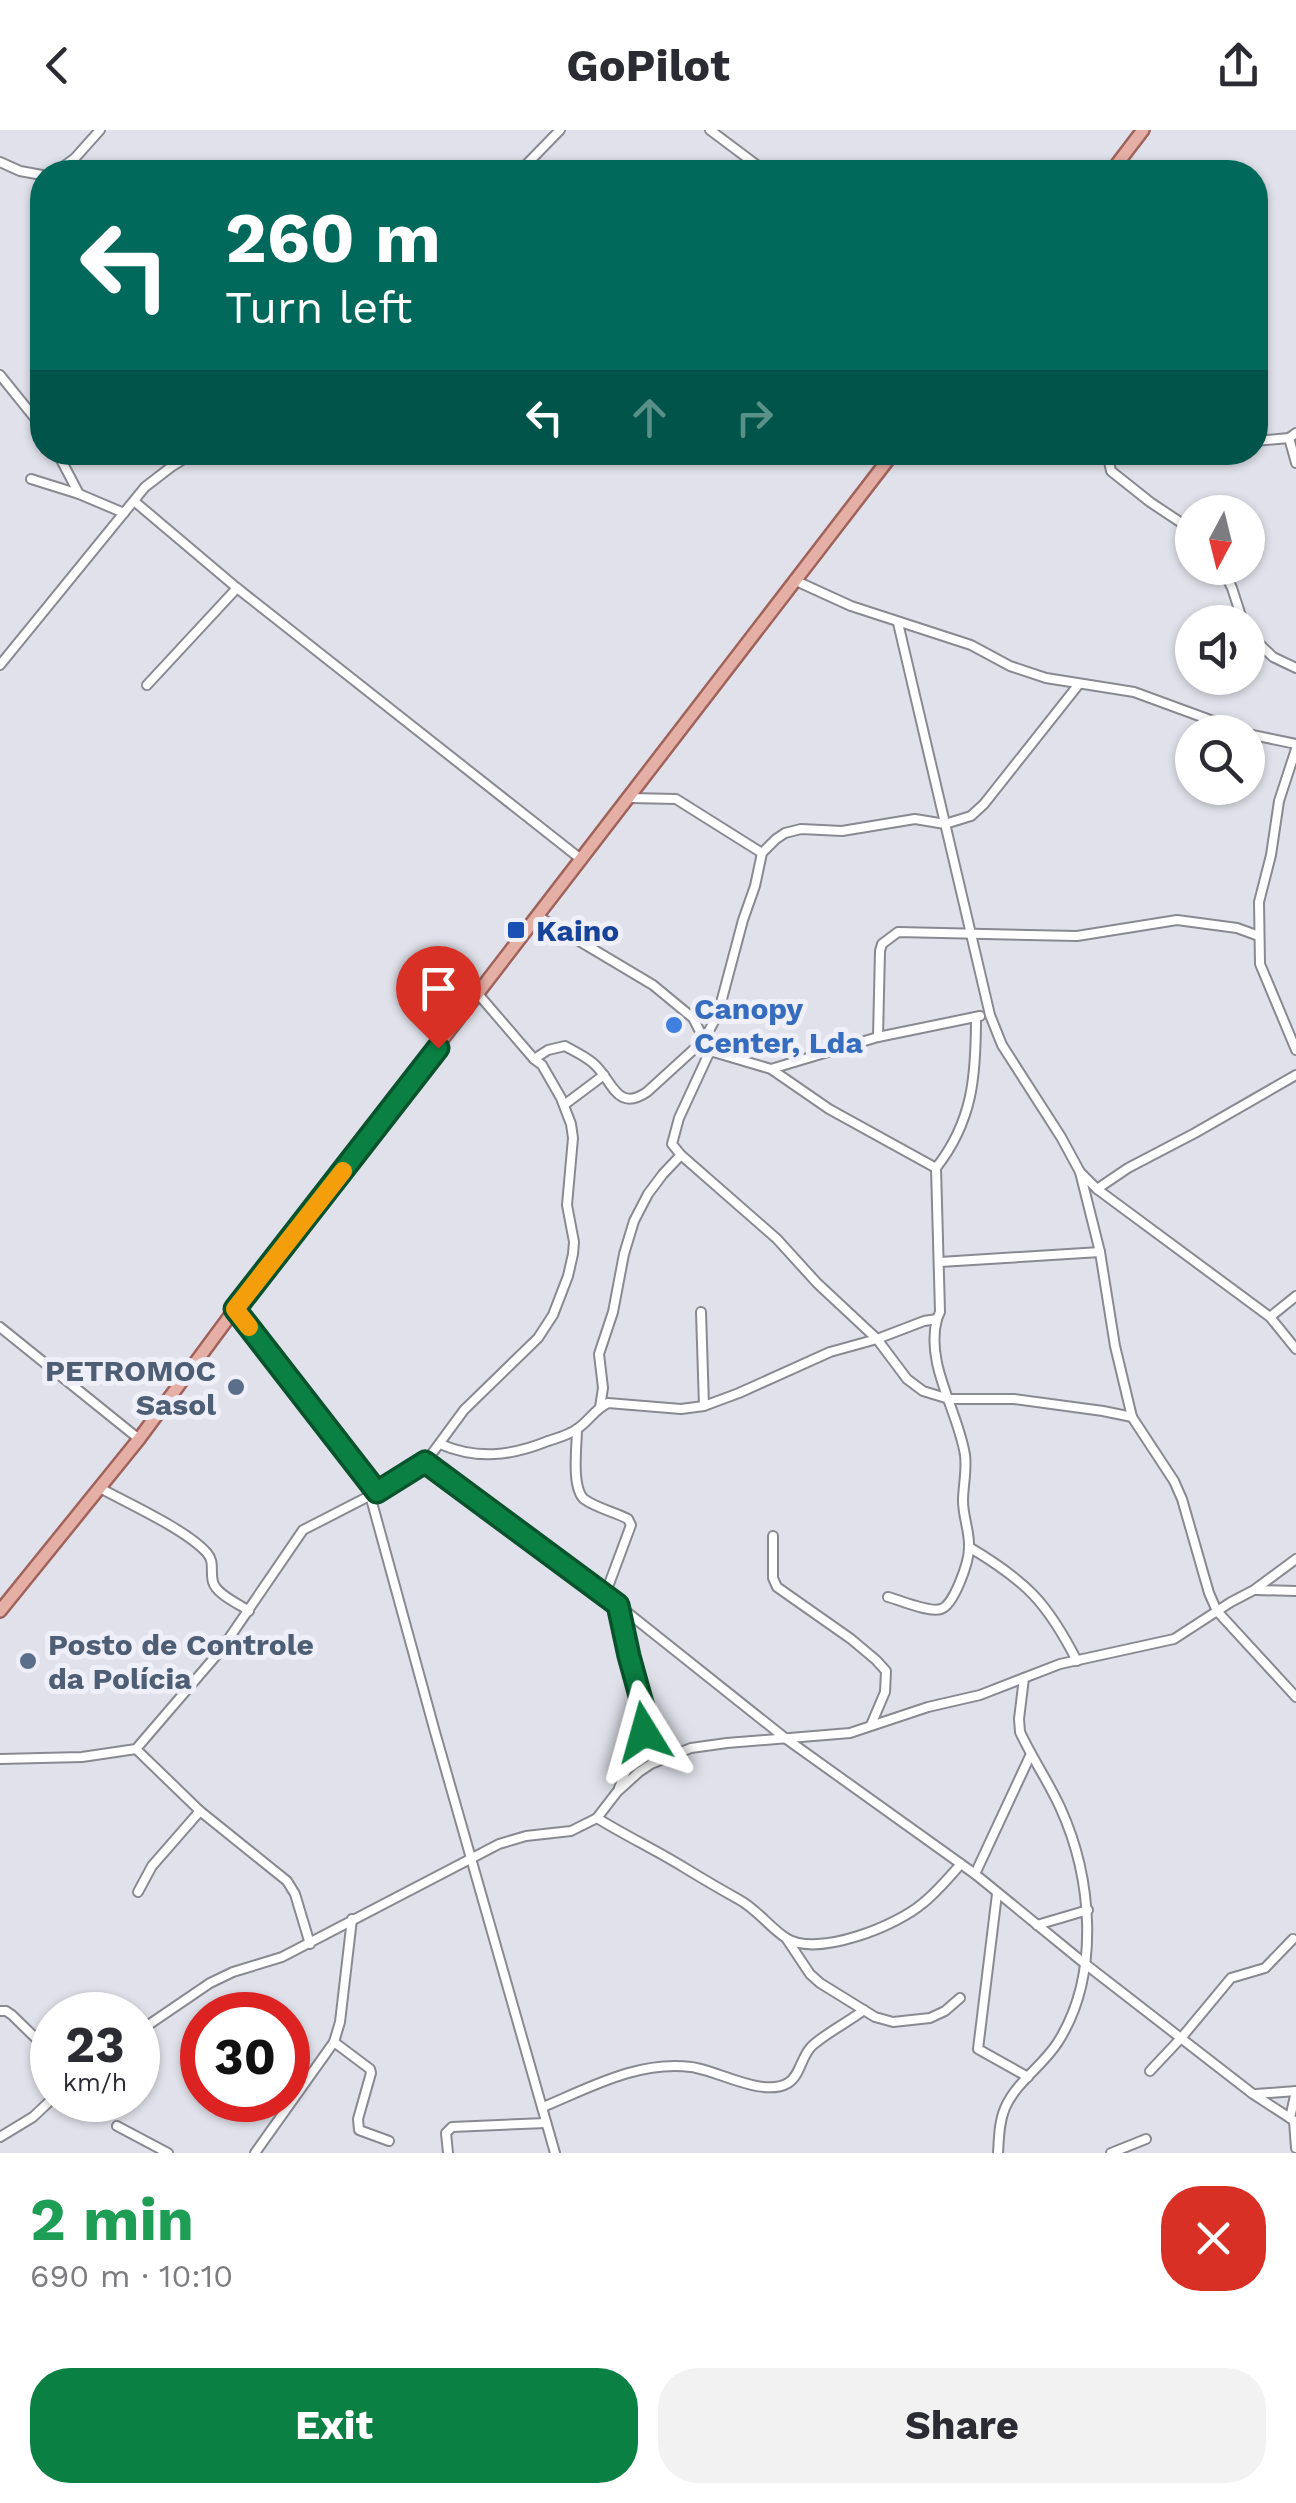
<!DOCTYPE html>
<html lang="en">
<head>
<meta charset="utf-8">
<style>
	body { margin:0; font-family:"Work Sans",sans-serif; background:#f2f2f3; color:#2b2b33; height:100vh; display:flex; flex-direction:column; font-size:38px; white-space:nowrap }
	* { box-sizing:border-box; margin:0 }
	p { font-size:32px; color:#7c7c81 }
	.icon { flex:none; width:55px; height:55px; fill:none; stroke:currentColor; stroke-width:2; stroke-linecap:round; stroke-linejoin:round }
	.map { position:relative; height:2023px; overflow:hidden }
	.side { display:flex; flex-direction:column; background:#fff; flex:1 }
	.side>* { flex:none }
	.hud { position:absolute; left:30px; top:30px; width:1238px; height:305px; border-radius:40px; box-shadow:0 2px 8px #0004; background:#00695c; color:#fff; overflow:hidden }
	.needle { width:65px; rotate:187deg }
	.buttons { position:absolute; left:1175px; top:365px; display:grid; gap:20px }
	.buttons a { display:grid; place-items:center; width:90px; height:90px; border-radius:50%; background:#fff; box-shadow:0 2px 8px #0004; font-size:50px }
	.speed { position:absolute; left:30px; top:1862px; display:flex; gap:20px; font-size:50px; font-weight:700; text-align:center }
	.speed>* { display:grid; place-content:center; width:130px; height:130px; border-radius:50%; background:#fff; box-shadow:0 2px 8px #0004; line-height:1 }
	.speed small { font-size:25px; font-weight:400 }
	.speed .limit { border:15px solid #d22; background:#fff; color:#111 }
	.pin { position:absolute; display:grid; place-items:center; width:85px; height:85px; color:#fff; margin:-102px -42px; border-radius:50% 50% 50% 0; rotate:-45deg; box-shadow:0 0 10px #0007 }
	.pin .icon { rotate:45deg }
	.me { position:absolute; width:110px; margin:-55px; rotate:352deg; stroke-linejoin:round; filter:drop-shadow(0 0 8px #0008) }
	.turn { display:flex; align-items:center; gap:35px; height:210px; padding:0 30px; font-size:45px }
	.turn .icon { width:130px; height:130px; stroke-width:2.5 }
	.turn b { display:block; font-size:70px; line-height:85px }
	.lanes { display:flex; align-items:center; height:95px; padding:0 30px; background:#0003; justify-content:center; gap:50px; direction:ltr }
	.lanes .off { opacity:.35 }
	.round { display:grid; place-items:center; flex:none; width:105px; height:105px; border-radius:40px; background:#f2f2f3 }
	.headline { display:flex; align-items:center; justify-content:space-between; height:170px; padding:0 30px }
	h1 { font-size:60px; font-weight:700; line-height:75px; color:#1e9e55 }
	.cta { display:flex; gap:20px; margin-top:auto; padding:20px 30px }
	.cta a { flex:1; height:115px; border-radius:40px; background:#0b8043; color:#fff; font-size:40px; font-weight:700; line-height:115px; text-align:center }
	.cta a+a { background:#f2f2f3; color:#2b2b33 }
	header { display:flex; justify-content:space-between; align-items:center; height:130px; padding:0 30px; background:#fff; font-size:45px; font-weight:700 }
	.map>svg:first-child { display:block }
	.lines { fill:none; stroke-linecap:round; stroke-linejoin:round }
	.minor-casing { stroke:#898992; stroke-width:12 }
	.primary-casing { stroke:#9f635b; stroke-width:16 }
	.minor { stroke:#fff; stroke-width:8 }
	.primary { stroke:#e6afa6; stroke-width:11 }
	.route-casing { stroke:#07532c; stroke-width:25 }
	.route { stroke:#0b8043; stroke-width:18 }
	.slow { stroke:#f59e0b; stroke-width:18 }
	.transit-dot { fill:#1a4fb4; stroke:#efeff9; stroke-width:4 }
	.shop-dot { fill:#3f7fe0; stroke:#efeff9; stroke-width:4 }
	.service-dot { fill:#5c6f8a; stroke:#efeff9; stroke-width:4 }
	.labels { text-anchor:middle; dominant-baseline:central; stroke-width:10; stroke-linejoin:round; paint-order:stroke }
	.transit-label { font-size:30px; font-weight:bold; fill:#164399; stroke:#efeff9; text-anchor:start }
	.shop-label { font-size:30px; font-weight:bold; fill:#366cbe; stroke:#efeff9; text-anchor:start }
	.service-label { font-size:30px; font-weight:bold; fill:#4e5e75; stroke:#efeff9; text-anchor:end }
</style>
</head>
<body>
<header><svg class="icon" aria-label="back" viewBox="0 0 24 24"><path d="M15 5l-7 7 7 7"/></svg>GoPilot<svg class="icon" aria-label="share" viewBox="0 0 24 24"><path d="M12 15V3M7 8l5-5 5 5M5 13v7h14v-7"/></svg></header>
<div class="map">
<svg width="1296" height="2023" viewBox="0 0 1296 2023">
	<rect width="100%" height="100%" fill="#e1e1eb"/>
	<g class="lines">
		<!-- minor casing -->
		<g class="minor-casing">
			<g id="minor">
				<path d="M710,0l56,42"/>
				<path d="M0,32l20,9 22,4"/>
				<path d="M56,42l19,-14 25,-28"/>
				<path d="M519,42l41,-42"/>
				<path d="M0,245l42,52"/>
				<path d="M1289,308l7,25"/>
				<path d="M1255,311l34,-3 7,-5"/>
				<path d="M57,322l22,42"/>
				<path d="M1107,322l4,19 39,31 42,28"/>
				<path d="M31,349l48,15 45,19"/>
				<path d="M134,371l103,87 345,272"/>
				<path d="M1222,438l10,20 11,34"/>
				<path d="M794,450l57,26 120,39 39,21 36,12 88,14 109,40"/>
				<path d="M898,493l92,392 12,30 59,92 19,35 20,80 15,94 17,71 42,64 8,18 27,94 8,18 79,86"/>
				<path d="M1248,503l25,24 23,11"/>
				<path d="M0,535l145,-178 26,-20 24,-15"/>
				<path d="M147,555l90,-97"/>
				<path d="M1248,604l48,10"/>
				<path d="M1296,619l-17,52 -8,54 -12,47 1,62 36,86"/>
				<path d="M630,668l46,1 86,54"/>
				<path d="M539,787l114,68 40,33 17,33 -31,67 -7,26 9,11 96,84 40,44 60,56 30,40 16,12 26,8h65l89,12 29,6"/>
				<path d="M878,907l2,-86 2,-7 16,-12 179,4 100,-16 60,8 22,8"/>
				<path d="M710,921l61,18 58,40 107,59"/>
				<path d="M534,929l14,-9 17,-4c9,5 20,10 28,17 20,17 23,50 54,29l57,-52 14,-26 25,-94 12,-34 7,-33 14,-14 9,-6 16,-4 41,2 73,-12 30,5 26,-8 13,-12 95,-120"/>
				<path d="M771,939l107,-32 102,-21"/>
				<path d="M564,975l40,-30"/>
				<path d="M1080,1042l17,17 173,128 26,32"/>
				<path d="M1097,1059l31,-21 67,-35 101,-58"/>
				<path d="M940,1132l160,-10"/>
				<path d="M235,1179l142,183"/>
				<path d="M701,1182l3,94"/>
				<path d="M1270,1187l26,-21"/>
				<path d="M0,1197l139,112"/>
				<path d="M600,1277l3,-19 -4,-34 14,-42 11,-58 10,-33 14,-27 15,-20 18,-19"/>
				<path d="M577,1299c0,17 -6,58 7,70 12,9 31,13 44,20l3,6 -26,70"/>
				<path d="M440,1314c37,16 71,12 108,-3 9,-3 21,-6 29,-12 12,-8 18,-20 31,-26l73,6 23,-3 35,-13 91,-41 47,-13 47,-18 13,-2 3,-7 -4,-144c37,-47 40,-92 40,-151"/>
				<path d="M425,1333l193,142 11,51 16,58v10l-26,64"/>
				<path d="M100,1358c29,16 87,42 107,65 8,9 3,18 6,29 3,12 26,22 36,29"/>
				<path d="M370,1365l65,237 120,421"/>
				<path d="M773,1406v42l4,9 74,52 25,21 10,11 -1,21 -14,33"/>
				<path d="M969,1417c57,34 78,55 108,114"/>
				<path d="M1256,1460l40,1"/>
				<path d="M888,1467c12,3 41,16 53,12 13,-4 28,-47 28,-61 1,-16 -6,-31 -6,-47 0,-15 4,-30 2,-46 -7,-45 -40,-90 -28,-136"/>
				<path d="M618,1475l167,133 190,136 109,89 169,131 43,28"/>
				<path d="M136,1619l64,62 87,70 8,13 15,50"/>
				<path d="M0,1629l82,-2 54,-8 85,-99 82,-120 74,-38 48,-29 39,-53 74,-72 15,-23 15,-39 5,-22 1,-12 -7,-37 6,-67 -2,-14 -10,-26 -19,-33 -8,-6 -55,-64"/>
				<path d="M597,1688c29,18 59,32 88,50 18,11 35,21 53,31 19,10 31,28 48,39 32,20 112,-13 137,-35 14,-11 26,-26 38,-39"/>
				<path d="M975,1744l55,-118"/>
				<path d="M138,1762l14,-26 48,-55"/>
				<path d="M997,1764l-19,155 50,28"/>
				<path d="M1037,1795l51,-15"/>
				<path d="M786,1808l24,36 10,9 55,34 18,5 37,-4 15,-7 15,-13"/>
				<path d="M0,1881h6l6,4 40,39"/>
				<path d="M138,1902l72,-49 23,-11 49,-15 217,-113 27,-8 45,-5 26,-13 20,-26 22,-20 12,-8 40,-16 36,-5 123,-10 78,-26 52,-12 80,-31 114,-25 57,-37 23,-12 42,-31"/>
				<path d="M334,1912l36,27 1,4 -13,46 1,11 30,11"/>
				<path d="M1150,1941l32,-34 49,-59 34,-10 28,-29"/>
				<path d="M1256,1964l40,-3"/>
				<path d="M543,1977c46,-19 96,-47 148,-40 26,3 72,31 97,16 13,-8 13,-28 25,-38 15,-13 35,-23 51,-35"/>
				<path d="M1290,1988l6,-27"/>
				<path d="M1294,1991l2,27"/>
				<path d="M117,1996l51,27"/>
				<path d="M0,2007l33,-20 19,-18"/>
				<path d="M255,2023l79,-111 6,-20 12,-103"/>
				<path d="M448,2023l-2,-20 6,-6 94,-4"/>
				<path d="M998,2023c1,-15 1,-31 7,-45 11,-26 38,-42 53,-66 43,-68 34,-165 2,-235 -12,-26 -28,-49 -40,-75l-1,-13 5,-41"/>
				<path d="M1111,2023l35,-14"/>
			</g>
		</g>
		<!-- primary casing -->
		<g class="primary-casing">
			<g id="primary">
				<path d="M1111,42l32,-42"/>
				<path d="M0,1481l139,-172 96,-130 659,-857"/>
			</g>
		</g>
		<!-- minor -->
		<use href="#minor" class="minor"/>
		<!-- primary -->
		<use href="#primary" class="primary"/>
	</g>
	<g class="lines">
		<!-- route casing -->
		<g class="route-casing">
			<path id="route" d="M438,918l-203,261 142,183 48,-30 193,143 11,51 16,58 -1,18"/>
		</g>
		<!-- route -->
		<use href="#route" class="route"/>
		<!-- slow -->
		<path class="slow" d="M249,1197l-14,-18 108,-138"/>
	</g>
	<!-- markers -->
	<rect class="transit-dot" x="506" y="790" width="20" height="20" rx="5"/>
	<circle class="shop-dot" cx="674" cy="895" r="10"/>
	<g class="service-dot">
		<circle cx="236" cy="1257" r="10"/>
		<circle cx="28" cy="1531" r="10"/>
	</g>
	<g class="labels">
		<!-- transit labels -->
		<g class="transit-label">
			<text x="536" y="800">Kaino</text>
		</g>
		<!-- shop labels -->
		<g class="shop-label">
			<text x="694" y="878">Canopy<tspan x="694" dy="34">Center, Lda</tspan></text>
		</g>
		<!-- service labels -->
		<g class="service-label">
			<text x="216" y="1240">PETROMOC<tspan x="216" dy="34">Sasol</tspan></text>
			<text x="48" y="1514" text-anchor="start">Posto de Controle<tspan x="48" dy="34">da Polícia</tspan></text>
		</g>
	</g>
</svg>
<div class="buttons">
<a><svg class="needle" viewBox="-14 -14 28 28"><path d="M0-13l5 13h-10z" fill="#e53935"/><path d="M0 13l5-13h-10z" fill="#7c7c81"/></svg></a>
<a><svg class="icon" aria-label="sound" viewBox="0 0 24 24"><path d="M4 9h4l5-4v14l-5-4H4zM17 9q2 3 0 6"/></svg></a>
<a><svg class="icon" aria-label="search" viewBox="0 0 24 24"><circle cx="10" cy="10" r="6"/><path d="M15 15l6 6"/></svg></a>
</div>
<div class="speed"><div>23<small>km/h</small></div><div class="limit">30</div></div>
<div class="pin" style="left:438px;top:918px;background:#d93025"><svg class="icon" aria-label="arrive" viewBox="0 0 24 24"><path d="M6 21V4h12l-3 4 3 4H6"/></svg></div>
<svg class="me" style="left:644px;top:1602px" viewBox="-20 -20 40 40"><path d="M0-17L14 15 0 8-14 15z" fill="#0b8043" stroke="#fff" stroke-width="4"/></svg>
<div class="hud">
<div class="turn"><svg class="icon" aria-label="left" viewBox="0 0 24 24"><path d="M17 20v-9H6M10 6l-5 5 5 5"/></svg><div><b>260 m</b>Turn left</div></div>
<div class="lanes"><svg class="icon" aria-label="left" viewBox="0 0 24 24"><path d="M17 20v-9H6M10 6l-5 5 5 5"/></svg><svg class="icon off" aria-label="ahead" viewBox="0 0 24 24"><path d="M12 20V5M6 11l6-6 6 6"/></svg><svg class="icon off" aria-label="right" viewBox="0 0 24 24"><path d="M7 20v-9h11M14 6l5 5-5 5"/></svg></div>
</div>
</div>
<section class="side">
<div class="headline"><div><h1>2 min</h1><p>690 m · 10:10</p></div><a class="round" style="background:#d93025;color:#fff"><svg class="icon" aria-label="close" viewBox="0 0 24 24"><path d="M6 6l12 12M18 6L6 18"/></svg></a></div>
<div class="cta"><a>Exit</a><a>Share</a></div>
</section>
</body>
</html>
